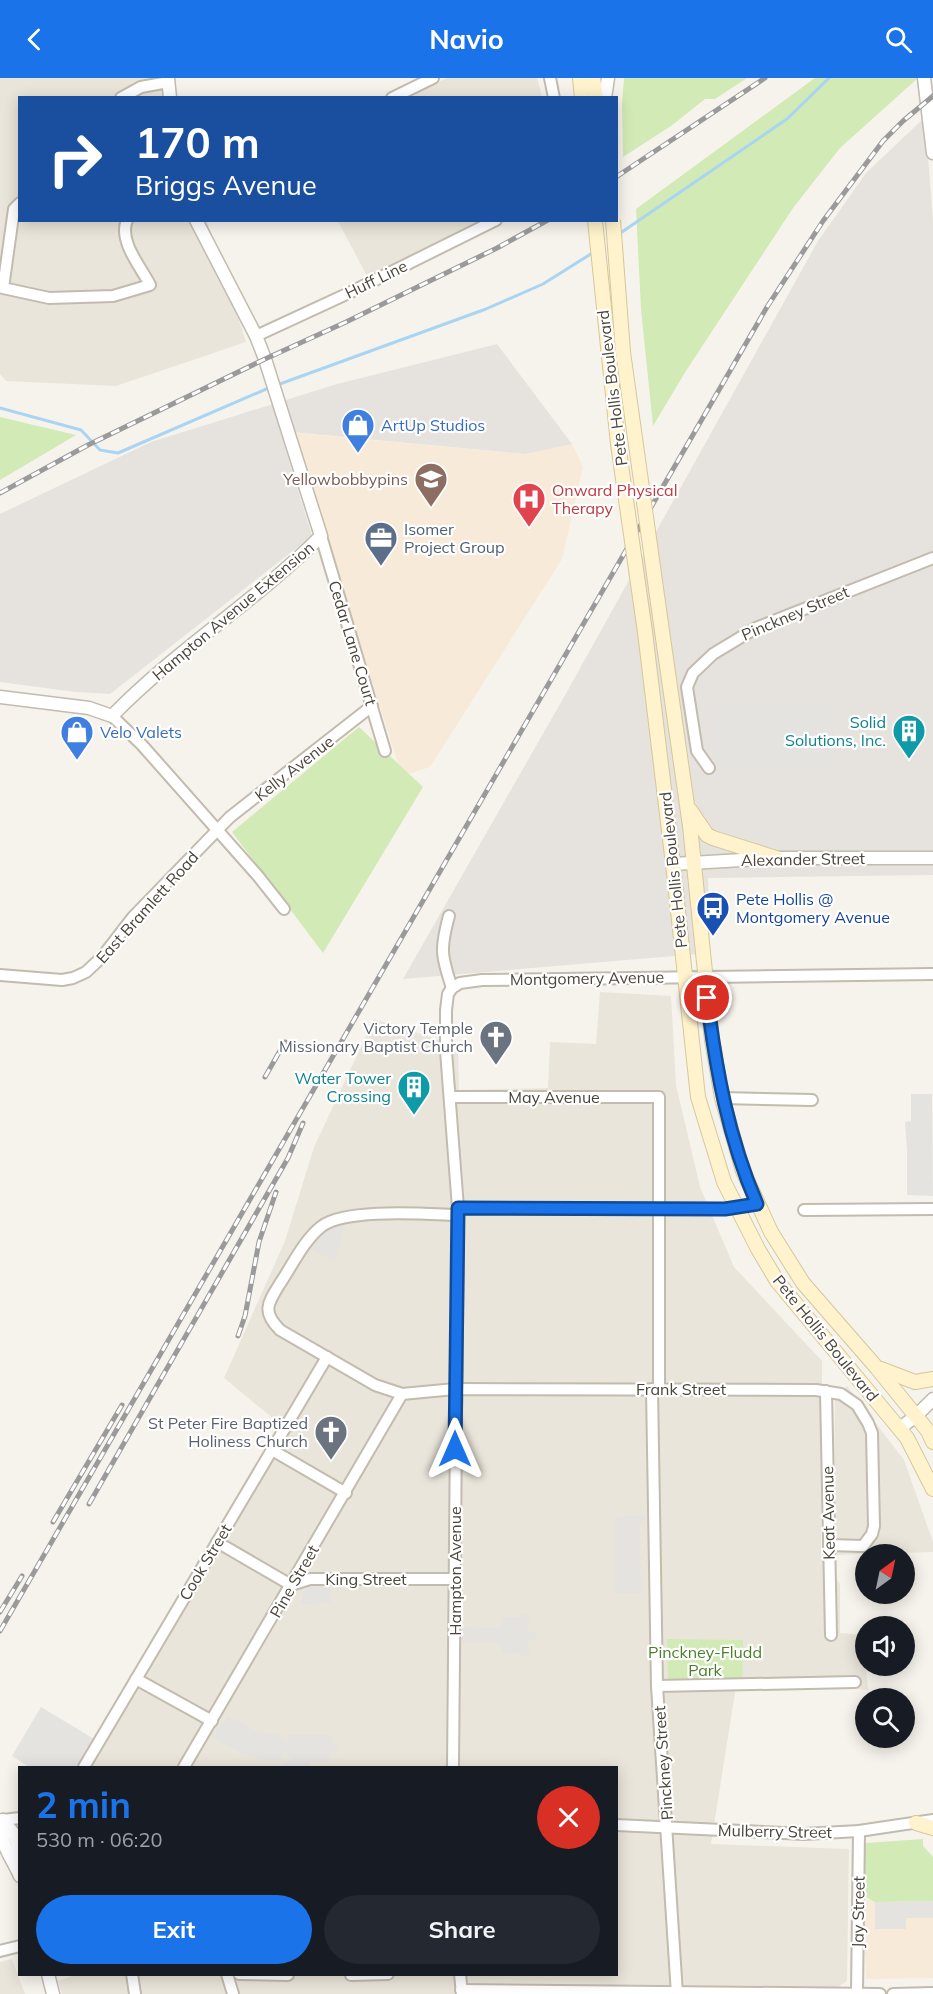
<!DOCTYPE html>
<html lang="en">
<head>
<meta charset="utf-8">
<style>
	body { margin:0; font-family:Mulish,sans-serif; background:#242831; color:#f1f3f6; height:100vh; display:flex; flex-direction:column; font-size:22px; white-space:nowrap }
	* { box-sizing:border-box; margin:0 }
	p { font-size:20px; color:#9ea1a6 }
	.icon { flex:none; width:33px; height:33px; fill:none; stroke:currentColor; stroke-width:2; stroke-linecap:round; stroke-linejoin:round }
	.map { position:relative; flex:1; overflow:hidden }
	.details { position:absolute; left:18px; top:1688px; width:600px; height:210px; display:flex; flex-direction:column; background:#171b24; border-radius:0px; box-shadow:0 3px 15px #0003 }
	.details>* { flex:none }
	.guide { position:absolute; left:18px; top:18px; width:600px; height:126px; border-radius:0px; box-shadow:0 3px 15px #0003; background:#1a4fa0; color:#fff; overflow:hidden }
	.needle { width:39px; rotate:33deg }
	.fabs { position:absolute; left:855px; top:1466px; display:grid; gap:12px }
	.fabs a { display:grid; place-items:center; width:60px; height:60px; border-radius:50%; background:#171b24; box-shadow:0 3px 15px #0003; font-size:30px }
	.pin { position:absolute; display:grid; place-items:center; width:51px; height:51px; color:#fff; margin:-26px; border:3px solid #fff; border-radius:50%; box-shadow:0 2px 6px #0007 }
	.me { position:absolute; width:66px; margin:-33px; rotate:0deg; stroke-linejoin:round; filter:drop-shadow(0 0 4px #0008) }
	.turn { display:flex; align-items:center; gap:21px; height:126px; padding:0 18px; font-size:27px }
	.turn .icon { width:78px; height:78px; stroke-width:2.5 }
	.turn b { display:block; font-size:42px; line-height:51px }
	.round { display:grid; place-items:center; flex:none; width:63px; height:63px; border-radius:32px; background:#242831 }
	.head { display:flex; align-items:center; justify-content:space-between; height:102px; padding:0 18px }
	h1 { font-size:36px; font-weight:700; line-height:45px; color:#1a73e8 }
	.action { display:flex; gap:12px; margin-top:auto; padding:12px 18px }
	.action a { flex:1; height:69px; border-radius:36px; background:#1a73e8; color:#fff; font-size:24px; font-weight:700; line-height:69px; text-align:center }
	.action a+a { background:#242831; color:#f1f3f6 }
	header { display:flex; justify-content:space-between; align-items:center; height:78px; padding:0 18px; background:#1a73e8; color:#fff; font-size:27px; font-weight:700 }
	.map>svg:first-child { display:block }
	.residential { fill:#eae5da }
	.commercial { fill:#f7ead8 }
	.industrial { fill:#e6e2dd }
	.green { fill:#d2eab5 }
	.parking { fill:#e5e3e0 }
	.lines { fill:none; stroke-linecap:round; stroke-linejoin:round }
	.stream { stroke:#a9d4f2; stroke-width:3 }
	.minor-casing { stroke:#c2bbae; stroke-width:14 }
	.tertiary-casing { stroke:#c2bbae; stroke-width:15 }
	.secondary-casing { stroke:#d6c79b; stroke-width:16 }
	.minor { stroke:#fff; stroke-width:10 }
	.tertiary { stroke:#fff; stroke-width:12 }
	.secondary { stroke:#fff3cd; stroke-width:14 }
	.rail-casing { stroke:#9a9a9a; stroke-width:5 }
	.rail { stroke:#fff; stroke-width:3; stroke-dasharray:9; stroke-linecap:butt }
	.secondary-bridge-casing { stroke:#d6c79b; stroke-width:16; stroke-linecap:butt }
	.secondary-bridge { stroke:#fff3cd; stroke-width:14 }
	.route-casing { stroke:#114b97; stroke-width:15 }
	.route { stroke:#1a73e8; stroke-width:10 }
	.labels { text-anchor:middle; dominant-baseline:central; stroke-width:4.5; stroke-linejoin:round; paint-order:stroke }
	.street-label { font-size:16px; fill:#4b4439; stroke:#fff }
	.shop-label { font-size:16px; fill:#366cbe; stroke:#fff; text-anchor:start }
	.education-label { font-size:16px; fill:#785e54; stroke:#fff; text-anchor:end }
	.health-label { font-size:16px; fill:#be3a42; stroke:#fff; text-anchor:start }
	.service-label { font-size:16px; fill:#4e5e75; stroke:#fff; text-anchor:start }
	.culture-label { font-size:16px; fill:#0d838f; stroke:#fff; text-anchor:end }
	.transit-label { font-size:16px; fill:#164399; stroke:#fff; text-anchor:start }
	.worship-label { font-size:16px; fill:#5b616d; stroke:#fff; text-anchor:end }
	.park-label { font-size:16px; fill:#4a7f2a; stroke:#fff }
</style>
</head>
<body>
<header><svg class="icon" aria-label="back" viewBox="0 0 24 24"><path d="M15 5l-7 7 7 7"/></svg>Navio<svg class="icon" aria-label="search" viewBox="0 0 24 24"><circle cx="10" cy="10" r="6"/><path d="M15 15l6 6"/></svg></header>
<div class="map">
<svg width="933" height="1916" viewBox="0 0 933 1916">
	<rect width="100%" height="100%" fill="#f6f3ec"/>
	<!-- residential -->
	<g class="residential">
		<path d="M0,0h162l6,19 -148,1v122l187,1 39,121 -130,44 -110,-5 -6,-7z"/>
		<path d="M447,0h90l5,19 -137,1z"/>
		<path d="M338,143h141l-111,57z"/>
		<path d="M600,914l71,4 5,89 24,102 34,80 88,94 -1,194 19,29v49l23,2 5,55 -131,-10 -26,164 138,5 -2,132 -19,13h-766l-4,-13 20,-7h538v-207h-533l198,-342 -57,-47 61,-137 29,-94 60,-128 84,27 1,44 89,-2 2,-46 46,2z"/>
		<path d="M847,1308l57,74 29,82v10l-100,3 2,-158z"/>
		<path d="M12,1881l13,35h-25v-32z"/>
	</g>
	<!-- commercial -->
	<g class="commercial">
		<path d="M294,355l231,21 47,-10 11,23 -21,92 -132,208 -28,9z"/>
		<path d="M863,1822l70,1v77l-67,1z"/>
	</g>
	<!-- industrial -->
	<g class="industrial">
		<path d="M925,39l8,105v653l-225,3 2,75 -307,26 161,-282 254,-456 48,-68z"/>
		<path d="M497,266l75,100 -47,10 -245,-23 32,105 -202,158 -34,-2 -76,-10v-168l151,-72 186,-58z"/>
	</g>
	<!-- green -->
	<g class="green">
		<path d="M624,0h123l-32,21h-10l-34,27 -48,31 -1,-53z"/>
		<path d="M815,0h103l-78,70 -47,60 -109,166 -31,52 -12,-117 -5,-100z"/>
		<path d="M0,339l76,18 -76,45z"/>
		<path d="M359,649l64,60 -100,166 -91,-121z"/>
		<path d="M667,1561l76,1 -1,42 -74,1z"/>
		<path d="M923,1761v7l10,11v44l-58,1 -11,-6v-46l2,-7z"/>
	</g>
	<!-- parking -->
	<g class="parking">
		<path d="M833,628l-1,60h-114l-7,-58z"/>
		<path d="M911,1016h21l1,102 -26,-1v-45l-2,-28 6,-1z"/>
		<path d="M343,1145l2,1 -10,38 -28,-16 16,-16z"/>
		<path d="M645,1437v5l-5,2 1,71 -26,1v-77z"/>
		<path d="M331,1506l-1,19 -29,1 2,-11 6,-8z"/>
		<path d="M525,1536l7,4 -4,5v8l9,1 -1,7 -8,1v7l4,7 -7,3 -6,-4 -18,1v-7l-5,-5h-35l1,-15 35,1 4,-4 1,-7h17z"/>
		<path d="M41,1629l53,32 -16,28h-49l-17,-11z"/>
		<path d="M228,1638l31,16 24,3 1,8 4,-1v-7h44v8h5v11l-7,1 -1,7h-19l-1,5h-26v-5l8,-3 -5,-5 -4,1 -1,6 -20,-1 -19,-6 -28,-15 2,-8z"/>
		<path d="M933,1823v17h-27v11h-31v-27z"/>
	</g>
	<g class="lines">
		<!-- stream -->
		<g class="stream">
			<path d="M619,156l168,-115 42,-41"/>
			<path d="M277,307l209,-76 57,-25 51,-32"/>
			<path d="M0,330l81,22 19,20 18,3 153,-66"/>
		</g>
		<!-- minor casing -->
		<g class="minor-casing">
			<g id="minor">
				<path d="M550,0l4,20"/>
				<path d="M121,20l20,-11 27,-5"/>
				<path d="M392,20l41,-20"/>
				<path d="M20,125l-6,6 -11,79 46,10 64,-2 37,-11c-9,-18 -32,-44 -23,-65"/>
				<path d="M256,258l95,-44 145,-72"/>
				<path d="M321,458l64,215"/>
				<path d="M112,638l30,29 116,131 26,33"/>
				<path d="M709,690l-12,-17 -10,-64 6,-14 20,-19 43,-26 177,-70"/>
				<path d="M449,838c-9,33 -8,39 3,72"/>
				<path d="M0,897l62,5 11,-2 13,-6 16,-15 31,-40 97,-100 142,-111"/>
				<path d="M450,1019h209v292"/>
				<path d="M722,1020l90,2"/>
				<path d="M458,1130l267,1 32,-5"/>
				<path d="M804,1132l129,-1"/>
				<path d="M458,1137c-33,-1 -111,-7 -136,11 -18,14 -29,38 -41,56 -13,21 -20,29 -1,48l95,55 27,9 53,-5 361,1 25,4 16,11 11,18 4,10 2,93 -2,8 -9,12 -34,-1"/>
				<path d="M652,1311l5,297 20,308"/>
				<path d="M826,1313l5,244"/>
				<path d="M272,1372l74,43"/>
				<path d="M217,1464l74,43 19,-6h145"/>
				<path d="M136,1601l76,42"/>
				<path d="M657,1608l198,-4"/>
				<path d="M84,1689l243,-410"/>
				<path d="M184,1689l218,-373"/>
				<path d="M453,1689l5,-559 -12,-157v-41l2,-16 4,-6 8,-5 22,-3 451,-6"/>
				<path d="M3,1742l17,-2"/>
				<path d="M616,1747l188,9 55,-3 74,-11"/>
				<path d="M0,1873l20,-5"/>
				<path d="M132,1896l3,20"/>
				<path d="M227,1896l6,20"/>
				<path d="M239,1896l49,1"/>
				<path d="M460,1896l2,20"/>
				<path d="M351,1897l37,-1"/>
				<path d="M461,1912l419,4"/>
				<path d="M857,1914l2,-161"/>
				<path d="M893,1916l40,-1"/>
			</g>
		</g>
		<!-- tertiary casing -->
		<g class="tertiary-casing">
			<g id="tertiary">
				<path d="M168,0l2,20"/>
				<path d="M924,0l9,75"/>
				<path d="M605,20l3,-20"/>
				<path d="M0,619l89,11 23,8c64,-66 144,-115 209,-180l-56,-177 -9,-23 -60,-116"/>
				<path d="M673,786l103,-6h157"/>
				<path d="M900,1350l16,-12 17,-17"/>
				<path d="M3,1742c-3,28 7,33 17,56"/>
				<path d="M3,1742l11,14 6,20"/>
				<path d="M48,1896l5,20"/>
			</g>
		</g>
		<!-- secondary casing -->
		<g class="secondary-casing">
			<g id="secondary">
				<path d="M580,0l2,20"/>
				<path d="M593,0l3,20"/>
				<path d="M660,539l30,209 22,214 10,58 21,73 28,61 32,51 74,85 51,63 5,11"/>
				<path d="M645,554l28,232 25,233 26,85 34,67 19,32 130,157 26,51"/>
				<path d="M690,732l17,25 6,3 63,20"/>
				<path d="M881,1291l34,13 18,-3"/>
				<path d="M916,1745l17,5"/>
			</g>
		</g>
		<!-- minor -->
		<use href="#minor" class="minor"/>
		<!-- tertiary -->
		<use href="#tertiary" class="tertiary"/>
		<!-- secondary -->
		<use href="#secondary" class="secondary"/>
		<!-- rail casing -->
		<g class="rail-casing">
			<g id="rail">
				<path d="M616,99l149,-99"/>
				<path d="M0,415l88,-48 177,-86 81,-37 151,-74 51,-28"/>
				<path d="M265,999l20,-35"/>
				<path d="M238,1258l7,-20 14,-74 17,-50"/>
				<path d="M89,1426l199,-346 15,-35"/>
				<path d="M53,1444l69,-117"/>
				<path d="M0,1534l22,-36"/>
				<path d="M0,1553l767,-1324 56,-86 60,-80 20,-20 30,-25"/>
			</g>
		</g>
		<!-- rail -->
		<use href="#rail" class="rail"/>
		<!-- secondary-bridge casing -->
		<g class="secondary-bridge-casing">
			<g id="secondary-bridge">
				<path d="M595,142l23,224 27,188"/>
				<path d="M613,142l10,132 37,265"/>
			</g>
		</g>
		<!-- secondary-bridge -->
		<use href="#secondary-bridge" class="secondary-bridge"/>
	</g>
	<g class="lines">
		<!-- route casing -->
		<g class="route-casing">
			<path id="route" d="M455,1371l3,-241 267,1 32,-5c-29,-67 -41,-134 -50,-206"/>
		</g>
		<!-- route -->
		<use href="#route" class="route"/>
	</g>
	<!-- icons -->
	<defs>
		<g id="shop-pin" transform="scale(1.725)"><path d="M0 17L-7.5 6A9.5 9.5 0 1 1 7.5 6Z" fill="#3f7fe0" stroke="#fff"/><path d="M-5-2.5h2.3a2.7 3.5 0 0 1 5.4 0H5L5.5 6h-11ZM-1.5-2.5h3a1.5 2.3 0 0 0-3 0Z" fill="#fff"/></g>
		<g id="school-pin" transform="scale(1.725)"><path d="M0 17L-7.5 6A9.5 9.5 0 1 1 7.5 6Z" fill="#8d6e63" stroke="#fff"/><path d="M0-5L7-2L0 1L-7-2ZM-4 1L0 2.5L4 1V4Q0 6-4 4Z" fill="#fff"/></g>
		<g id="hospital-pin" transform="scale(1.725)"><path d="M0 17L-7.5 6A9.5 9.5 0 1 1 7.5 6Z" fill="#e0444e" stroke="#fff"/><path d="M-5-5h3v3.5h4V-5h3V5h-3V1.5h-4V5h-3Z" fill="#fff"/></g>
		<g id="office-pin" transform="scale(1.725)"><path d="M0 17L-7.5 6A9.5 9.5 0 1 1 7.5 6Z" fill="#5c6f8a" stroke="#fff"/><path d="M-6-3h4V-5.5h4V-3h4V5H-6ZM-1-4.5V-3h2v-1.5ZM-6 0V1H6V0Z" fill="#fff"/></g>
		<g id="building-pin" transform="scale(1.725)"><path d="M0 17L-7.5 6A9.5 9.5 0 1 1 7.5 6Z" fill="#0f9aa8" stroke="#fff"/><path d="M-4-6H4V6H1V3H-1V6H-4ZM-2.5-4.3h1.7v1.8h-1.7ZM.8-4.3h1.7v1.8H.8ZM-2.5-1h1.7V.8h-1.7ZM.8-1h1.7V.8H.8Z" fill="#fff"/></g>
		<g id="bus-pin" transform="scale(1.725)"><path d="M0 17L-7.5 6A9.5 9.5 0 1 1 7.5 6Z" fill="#1a4fb4" stroke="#fff"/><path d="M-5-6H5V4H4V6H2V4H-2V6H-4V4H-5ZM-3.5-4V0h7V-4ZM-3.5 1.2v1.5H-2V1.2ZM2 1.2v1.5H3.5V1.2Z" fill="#fff"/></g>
		<g id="church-pin" transform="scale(1.725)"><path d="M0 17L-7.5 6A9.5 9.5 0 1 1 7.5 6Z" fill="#6b7280" stroke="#fff"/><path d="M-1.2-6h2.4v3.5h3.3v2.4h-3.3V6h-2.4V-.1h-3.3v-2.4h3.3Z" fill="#fff"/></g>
	</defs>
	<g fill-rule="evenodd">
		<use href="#shop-pin" x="358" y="347"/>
		<use href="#school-pin" x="431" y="401"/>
		<use href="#hospital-pin" x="529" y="421"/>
		<use href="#office-pin" x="381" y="460"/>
		<use href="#building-pin" x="909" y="653"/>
		<use href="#shop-pin" x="77" y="654"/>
		<use href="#bus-pin" x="713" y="830"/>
		<use href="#church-pin" x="496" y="959"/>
		<use href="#building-pin" x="414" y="1009"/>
		<use href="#church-pin" x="331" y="1354"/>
	</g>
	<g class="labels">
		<!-- street labels -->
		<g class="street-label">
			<text transform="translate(376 201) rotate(-26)">Huff Line</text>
			<text transform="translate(612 310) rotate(-97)">Pete Hollis Boulevard</text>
			<text transform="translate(233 533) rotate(-40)">Hampton Avenue Extension</text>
			<text transform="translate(795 535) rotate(-23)">Pinckney Street</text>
			<text transform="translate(353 565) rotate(73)">Cedar Lane Court</text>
			<text transform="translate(294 690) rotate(-38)">Kelly Avenue</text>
			<text transform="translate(803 781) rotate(-1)">Alexander Street</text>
			<text transform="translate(673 792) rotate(-96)">Pete Hollis Boulevard</text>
			<text transform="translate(147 829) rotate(-48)">East Bramlett Road</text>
			<text transform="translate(587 900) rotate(-1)">Montgomery Avenue</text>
			<text x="554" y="1019">May Avenue</text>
			<text transform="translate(826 1260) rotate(51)">Pete Hollis Boulevard</text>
			<text x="681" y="1311">Frank Street</text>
			<text transform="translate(828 1435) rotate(-91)">Keat Avenue</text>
			<text transform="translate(205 1484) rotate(-59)">Cook Street</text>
			<text transform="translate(455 1493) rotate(-90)">Hampton Avenue</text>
			<text x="366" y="1501">King Street</text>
			<text transform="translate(294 1503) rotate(-60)">Pine Street</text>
			<text transform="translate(663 1685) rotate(-94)">Pinckney Street</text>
			<text transform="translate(775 1753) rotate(1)">Mulberry Street</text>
			<text transform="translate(858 1834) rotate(-89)">Jay Street</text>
		</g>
		<!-- shop labels -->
		<g class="shop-label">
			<text x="381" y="347">ArtUp Studios</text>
			<text x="100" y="654">Velo Valets</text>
		</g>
		<!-- education labels -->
		<g class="education-label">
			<text x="408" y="401">Yellowbobbypins</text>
		</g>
		<!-- health labels -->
		<g class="health-label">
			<text x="552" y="412">Onward Physical<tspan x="552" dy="18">Therapy</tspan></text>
		</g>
		<!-- service labels -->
		<g class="service-label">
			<text x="404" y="451">Isomer<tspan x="404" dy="18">Project Group</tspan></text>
		</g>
		<!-- culture labels -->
		<g class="culture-label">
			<text x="886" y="644">Solid<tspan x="886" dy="18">Solutions, Inc.</tspan></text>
			<text x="391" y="1000">Water Tower<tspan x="391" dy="18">Crossing</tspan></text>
		</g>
		<!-- transit labels -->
		<g class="transit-label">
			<text x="736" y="821">Pete Hollis @<tspan x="736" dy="18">Montgomery Avenue</tspan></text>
		</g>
		<!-- worship labels -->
		<g class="worship-label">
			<text x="473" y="950">Victory Temple<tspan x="473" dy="18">Missionary Baptist Church</tspan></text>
			<text x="308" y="1345">St Peter Fire Baptized<tspan x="308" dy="18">Holiness Church</tspan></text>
		</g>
		<!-- park labels -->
		<g class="park-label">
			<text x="705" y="1574">Pinckney-Fludd<tspan x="705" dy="18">Park</tspan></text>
		</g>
	</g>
</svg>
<div class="fabs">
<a><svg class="needle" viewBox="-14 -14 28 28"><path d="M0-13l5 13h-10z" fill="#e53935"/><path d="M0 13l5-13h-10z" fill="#9ea1a6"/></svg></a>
<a><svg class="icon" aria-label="sound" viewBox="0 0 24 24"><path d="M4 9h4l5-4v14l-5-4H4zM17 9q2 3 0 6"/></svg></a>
<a><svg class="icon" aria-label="search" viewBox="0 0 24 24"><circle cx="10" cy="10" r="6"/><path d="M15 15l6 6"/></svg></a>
</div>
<div class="pin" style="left:707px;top:920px;background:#d93025"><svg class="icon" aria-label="arrive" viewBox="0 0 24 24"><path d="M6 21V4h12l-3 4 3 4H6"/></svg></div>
<svg class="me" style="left:455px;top:1371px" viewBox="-20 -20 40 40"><path d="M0-17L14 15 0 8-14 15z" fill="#1a73e8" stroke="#fff" stroke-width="4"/></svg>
<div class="guide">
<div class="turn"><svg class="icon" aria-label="right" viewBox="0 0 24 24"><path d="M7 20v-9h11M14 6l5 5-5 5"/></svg><div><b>170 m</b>Briggs Avenue</div></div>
</div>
<section class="details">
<div class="head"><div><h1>2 min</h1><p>530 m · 06:20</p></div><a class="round" style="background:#d93025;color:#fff"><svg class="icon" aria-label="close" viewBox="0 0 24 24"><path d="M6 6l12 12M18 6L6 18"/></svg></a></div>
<div class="action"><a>Exit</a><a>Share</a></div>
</section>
</div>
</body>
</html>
